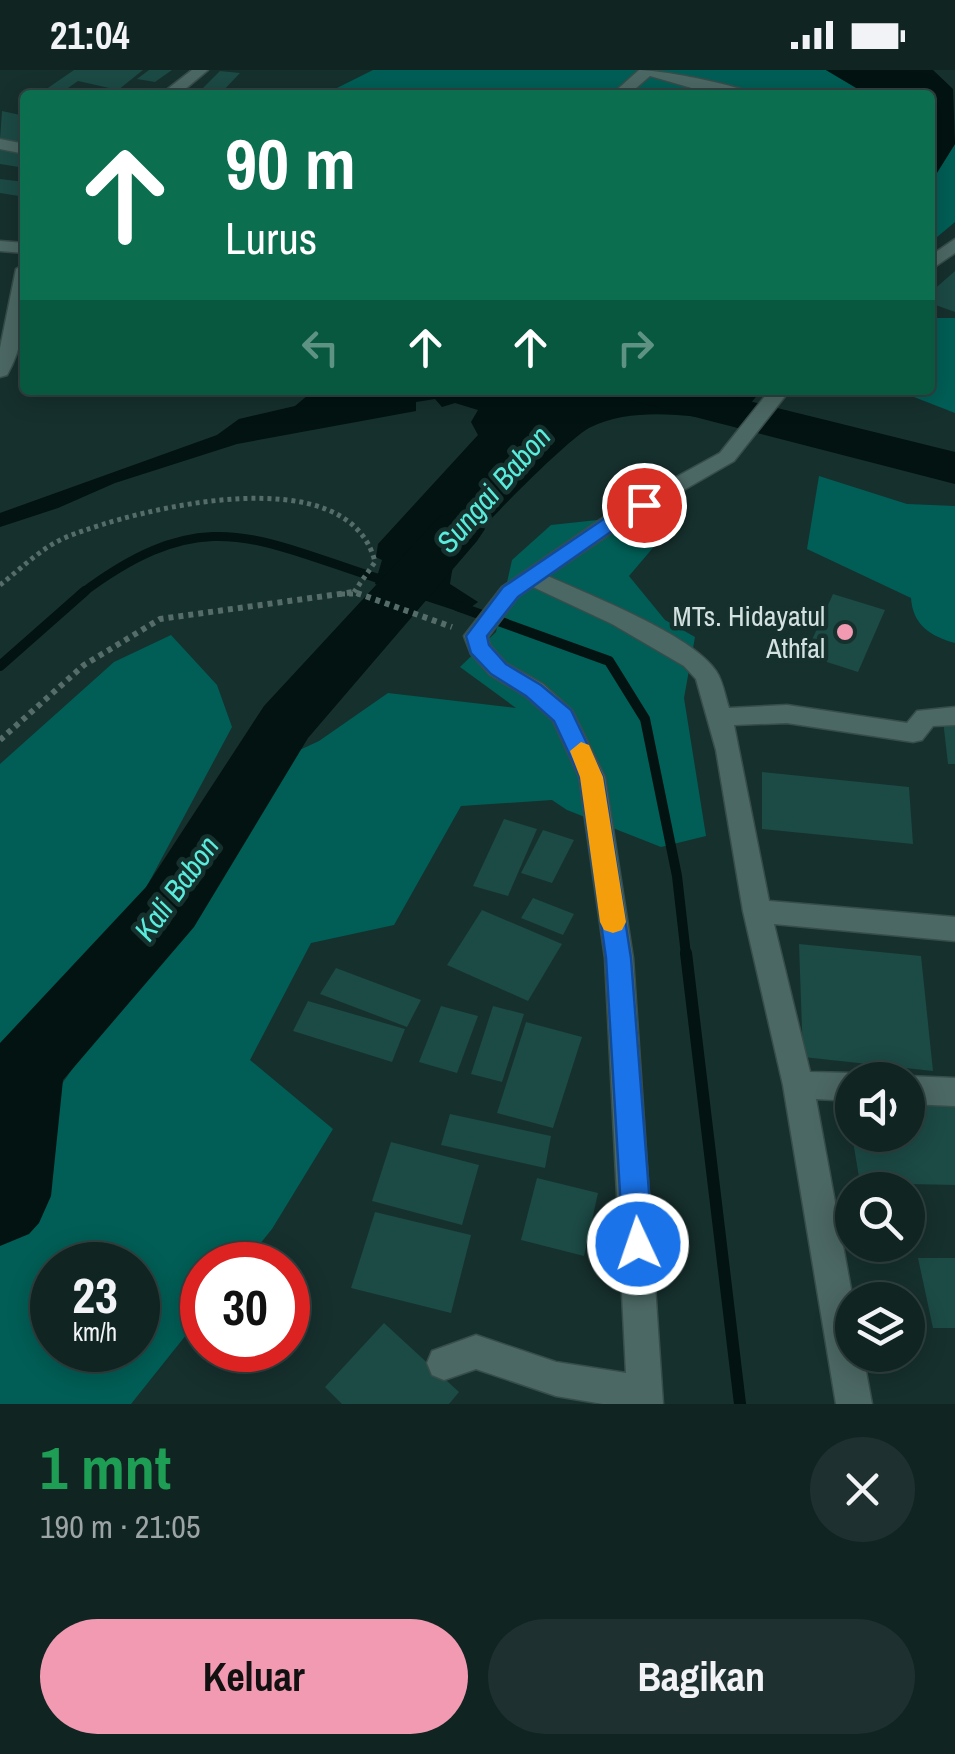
<!DOCTYPE html>
<html lang="id">
<head>
<meta charset="utf-8">
<style>
	body { margin:0; font-family:"Archivo Narrow",sans-serif; background:#1e302f; color:#f1f3f6; height:100vh; display:flex; flex-direction:column; font-size:38px; white-space:nowrap }
	* { box-sizing:border-box; margin:0 }
	p { font-size:32px; color:#9ca4a5 }
	.icon { flex:none; width:55px; height:55px; fill:none; stroke:currentColor; stroke-width:2; stroke-linecap:round; stroke-linejoin:round }
	.map { position:relative; height:1334px; overflow:hidden }
	.details { display:flex; flex-direction:column; background:#102422; flex:1 }
	.details>* { flex:none }
	.top-card { position:absolute; left:20px; top:20px; width:915px; height:305px; border-radius:10px; box-shadow:0 5px 25px #0003,0 0 0 2px #304140; background:#0b6e4f; color:#fff; overflow:hidden }
	.tools { position:absolute; left:835px; top:992px; display:grid; gap:20px }
	.tools a { display:grid; place-items:center; width:90px; height:90px; border-radius:50%; background:#102422; box-shadow:0 5px 25px #0003,0 0 0 2px #304140; font-size:50px }
	.speed { position:absolute; left:30px; top:1172px; display:flex; gap:20px; font-size:50px; font-weight:700; text-align:center }
	.speed>* { display:grid; place-content:center; width:130px; height:130px; border-radius:50%; background:#102422; box-shadow:0 5px 25px #0003,0 0 0 2px #304140; line-height:1 }
	.speed small { font-size:25px; font-weight:400 }
	.speed .limit { border:15px solid #d22; background:#fff; color:#111 }
	.pin { position:absolute; display:grid; place-items:center; width:85px; height:85px; color:#fff; margin:-42px; border:5px solid #fff; border-radius:50%; box-shadow:0 2px 10px #0007 }
	.me { position:absolute; width:110px; margin:-55px; rotate:357deg; stroke-linejoin:round; filter:drop-shadow(0 0 8px #0008) }
	.turn { display:flex; align-items:center; gap:35px; height:210px; padding:0 40px; font-size:45px }
	.turn .icon { width:130px; height:130px; stroke-width:2.5 }
	.turn b { display:block; font-size:70px; line-height:85px }
	.lanes { display:flex; align-items:center; height:95px; padding:0 40px; background:#0003; justify-content:center; gap:50px; direction:ltr }
	.lanes .off { opacity:.35 }
	.round { display:grid; place-items:center; flex:none; width:105px; height:105px; border-radius:52px; background:#1e302f }
	.overview { display:flex; align-items:center; justify-content:space-between; height:170px; padding:0 40px }
	h1 { font-size:60px; font-weight:800; line-height:75px; color:#1e9e55 }
	.cta { display:flex; gap:20px; margin-top:auto; padding:20px 40px }
	.cta a { flex:1; height:115px; border-radius:60px; background:#f19ab1; color:#111; font-size:40px; font-weight:800; line-height:115px; text-align:center }
	.cta a+a { background:#1e302f; color:#f1f3f6 }
	.status { display:flex; justify-content:space-between; align-items:center; height:70px; padding:0 50px; background:#102422; direction:ltr }
	.status svg { height:28px; fill:currentColor }
	.map>svg:first-child { display:block }
	.green { fill:#005e56; fill-rule:evenodd }
	.water { fill:#021311 }
	.lines { fill:none; stroke-linecap:round; stroke-linejoin:round }
	.stream-far2 { stroke:#021311; stroke-width:9 }
	.stream-far1 { stroke:#021311; stroke-width:10 }
	.stream { stroke:#021311; stroke-width:12 }
	.river { fill:#021311; fill-rule:evenodd }
	.building { fill:#1c4a45 }
	.minor-casing { stroke:#374d4a; stroke-width:3 }
	.tertiary-casing { stroke:#374d4a; stroke-width:3 }
	.path-far1 { stroke:#556c69; stroke-width:5; stroke-dasharray:4 4; stroke-linecap:butt }
	.path { stroke:#556c69; stroke-width:6; stroke-dasharray:5 5; stroke-linecap:butt }
	.minor { fill:#4c6864; fill-rule:evenodd }
	.tertiary { fill:#4c6864; fill-rule:evenodd }
	.route { fill:#1a73e8; stroke:#114b97; stroke-width:2.5 }
	.slow { fill:#f59e0b }
	.poi-dot { fill:#f19ab1; stroke:#16302d; stroke-width:4 }
	.labels { text-anchor:middle; dominant-baseline:central; stroke-width:9; stroke-linejoin:round; paint-order:stroke }
	.poi-label { font-size:28px; fill:#d3e2e0; stroke:#16302d; text-anchor:end }
	.water-label { font-size:30px; font-style:italic; fill:#59ecdc; stroke:#16302d }
</style>
</head>
<body>
<div class="status"><b>21:04</b><svg viewBox="0 0 49 12"><path d="M0 12V9h3v3zM5 12V6h3v6zM10 12V3h3v9zM15 12V0h3v12zM26 1h20v11H26zM47 4h2v5h-2z"/></svg></div>
<div class="map">
<svg width="955" height="1334" viewBox="0 0 955 1334">
	<rect width="100%" height="100%" fill="#16302d"/>
	<!-- green -->
	<g class="green">
		<path d="M373,0h453l42,25h-539v-3z"/>
		<path d="M955,74v78l-25,21v-61z"/>
		<path d="M930,248h25v95l-59,-23h34z"/>
		<path d="M819,406l88,28 48,2v137c-25,-7 -42,-18 -44,-45l-104,-49z"/>
		<path d="M644,445l24,15 -39,46 36,44 30,17 -11,61 22,138 -45,11 -94,-37 -15,-10 -91,6 -67,119 -83,18 -61,117 83,69 -61,100 -29,36h-41v50l-71,89h-131v-166l39,-39 1,-84 112,-159 34,-40 79,-150 54,-25 69,-48 128,15 -56,-41 36,-35 16,-72 39,-35zM52,1195h86v85h-86z"/>
		<path d="M171,565l46,50 15,42 -91,170 -137,151 -4,16v-300l114,-102z"/>
	</g>
	<!-- water -->
	<g class="water">
		<path d="M826,0h107l20,19 2,55 -23,37 -2,-86h-62z"/>
		<path d="M314,320h448l-27,31c-45,-5 -102,-15 -144,6 -21,9 -126,115 -136,135 -3,6 -4,16 -5,22l28,18 -15,11 -88,-29 7,-24 -6,-3 2,-13 100,-109 -7,-13 7,-12 -23,-7 -13,4 -7,-8 -19,3v9l-179,33 -122,39 -57,25 -58,19v-14l217,-78 22,-16 56,-13z"/>
	</g>
	<g class="lines">
		<!-- stream-far2 -->
		<path class="stream-far2" d="M81,524c125,-94 175,-54 308,-12"/>
		<!-- stream-far1 -->
		<g class="stream-far1">
			<path d="M457,536l152,55 36,58 32,157 9,79"/>
			<path d="M0,596l85,-75"/>
		</g>
		<!-- stream -->
		<path class="stream" d="M686,883l54,451"/>
		<!-- river -->
		<g class="river">
			<path d="M621,320h84l250,62v32l-326,-84z"/>
			<path d="M458,441l19,6 8,12 -8,12 -169,197 -114,189 -131,153 -12,116 -12,27 -10,11 -29,12v-203l146,-156 118,-181 175,-189z"/>
		</g>
	</g>
	<!-- building -->
	<g class="building">
		<path d="M74,0h69l-25,20 -40,-9 -20,14 -16,-3z"/>
		<path d="M149,0h23l-17,12 -18,-3z"/>
		<path d="M220,1l20,2 -21,22h-23z"/>
		<path d="M2,41l23,5v29l-25,-6z"/>
		<path d="M0,80l25,4v14l-25,-4z"/>
		<path d="M0,109l25,3v15l-25,-4z"/>
		<path d="M955,201v41l-25,-9v-10z"/>
		<path d="M833,524l52,16 -27,62 -53,-17z"/>
		<path d="M943,650l12,1v43h-7z"/>
		<path d="M762,702l147,15 4,57 -151,-15z"/>
		<path d="M504,749l33,10 -29,67 -35,-10z"/>
		<path d="M543,760l31,10 -22,43 -31,-10z"/>
		<path d="M533,828l41,16 -11,21 -42,-17z"/>
		<path d="M482,840l80,34 -34,57 -81,-36z"/>
		<path d="M799,874l122,12 12,115 -130,-14z"/>
		<path d="M336,898l85,32 -14,27 -87,-33z"/>
		<path d="M308,931l97,28 -13,33 -99,-31z"/>
		<path d="M441,936l37,10 -21,57 -38,-11z"/>
		<path d="M493,936l31,8 -22,68 -31,-8z"/>
		<path d="M526,952l56,15 -29,91 -56,-15z"/>
		<path d="M908,1030l47,2v83l-95,-2 -8,-48h56z"/>
		<path d="M450,1044l101,22 -6,32 -104,-23z"/>
		<path d="M391,1072l88,23 -17,60 -90,-24z"/>
		<path d="M537,1108l61,15 -14,63 -63,-16z"/>
		<path d="M375,1142l96,23 -20,78 -100,-25z"/>
		<path d="M918,1188h37v70h-22z"/>
		<path d="M384,1253l75,69 -10,12h-107l-17,-17z"/>
	</g>
	<g class="lines">
		<!-- minor casing -->
		<g class="minor-casing">
			<g id="minor">
				<path d="M639,0c21,0 101,15 116,25h-57l4,-4 -52,-15 -22,19h-17z"/>
				<path d="M0,69l25,5v10l-25,-5z"/>
				<path d="M955,169v14l-25,17v-14z"/>
				<path d="M0,171l25,2v10l-25,-2z"/>
				<path d="M770,320h20l-56,71 -111,64 -75,51c43,20 143,58 168,95 7,10 9,25 13,37l58,-3 120,18 10,-12 38,-4v18l-22,1 -11,14 -9,2 -126,-19 -53,2 35,176 186,16v24l-181,-17 36,148 42,1 12,7h-12v21l-36,-2 37,201 -1,55h11l9,49h-36l-53,-319 -40,-174 -27,-161 -20,-71 -12,-13 -72,-42 -79,-37 -15,10 -30,40 2,8 16,18 37,21 29,26 33,67 28,181 30,446h-60l-47,-8 -80,-27 -32,11 -12,-5 -5,-12 5,-12 44,-16 80,27 70,11 -21,-415 -26,-181 -26,-56 -28,-25 -35,-21 -19,-21 -7,-18 38,-49 105,-72 113,-62z"/>
				<path d="M908,1006l47,2v28l-47,-2v-24h-10z"/>
			</g>
		</g>
		<!-- tertiary casing -->
		<g class="tertiary-casing">
			<g id="tertiary">
				<path d="M192,0h16l-30,25h-18z"/>
				<path d="M25,194c0,38 2,77 -18,111l-7,2v-29l16,-79z"/>
			</g>
		</g>
		<!-- path-far1 -->
		<g class="path-far1">
			<path d="M0,515c22,-17 43,-39 69,-49 71,-28 280,-80 306,26l-21,30"/>
			<path d="M341,524h18"/>
		</g>
		<!-- path -->
		<path class="path" d="M0,670l84,-75 76,-46 194,-27 98,35"/>
		<!-- minor -->
		<use href="#minor" class="minor"/>
		<!-- tertiary -->
		<use href="#tertiary" class="tertiary"/>
	</g>
	<!-- route -->
	<path class="route" d="M644,429l7,2v9l-29,14 -104,73 -31,39 2,9 17,19 35,21 30,25 32,67 28,181 22,286 -5,11 -10,4 -11,-4 -4,-11 -17,-286 -26,-181 -26,-56 -28,-25 -35,-22 -20,-21 -5,-17 37,-49 105,-71z"/>
	<!-- slow -->
	<path class="slow" d="M581,672l8,3 14,32 23,145 -4,8 -9,3 -9,-3 -4,-8 -20,-145 -10,-26z"/>
	<!-- markers -->
	<circle class="poi-dot" cx="845" cy="562" r="10"/>
	<g class="labels">
		<!-- poi labels -->
		<g class="poi-label">
			<text x="825" y="546">MTs. Hidayatul<tspan x="825" dy="32">Athfal</tspan></text>
		</g>
		<!-- water labels -->
		<g class="water-label">
			<text transform="translate(493 419) rotate(-49)">Sungai Babon</text>
			<text transform="translate(176 818) rotate(-54)">Kali Babon</text>
		</g>
	</g>
</svg>
<div class="tools">
<a><svg class="icon" aria-label="sound" viewBox="0 0 24 24"><path d="M4 9h4l5-4v14l-5-4H4zM17 9q2 3 0 6"/></svg></a>
<a><svg class="icon" aria-label="search" viewBox="0 0 24 24"><circle cx="10" cy="10" r="6"/><path d="M15 15l6 6"/></svg></a>
<a><svg class="icon" aria-label="layers" viewBox="0 0 24 24"><path d="M12 4l9 5-9 5-9-5zM3 14l9 5 9-5"/></svg></a>
</div>
<div class="speed"><div>23<small>km/h</small></div><div class="limit">30</div></div>
<div class="pin" style="left:644px;top:435px;background:#d93025"><svg class="icon" aria-label="arrive" viewBox="0 0 24 24"><path d="M6 21V4h12l-3 4 3 4H6"/></svg></div>
<svg class="me" style="left:638px;top:1174px" viewBox="-20 -20 40 40"><circle r="17" fill="#1a73e8" stroke="#fff" stroke-width="3"/><path d="M0-11L8 9 0 5-8 9z" fill="#fff"/></svg>
<div class="top-card">
<div class="turn"><svg class="icon" aria-label="ahead" viewBox="0 0 24 24"><path d="M12 20V5M6 11l6-6 6 6"/></svg><div><b>90 m</b>Lurus</div></div>
<div class="lanes"><svg class="icon off" aria-label="left" viewBox="0 0 24 24"><path d="M17 20v-9H6M10 6l-5 5 5 5"/></svg><svg class="icon" aria-label="ahead" viewBox="0 0 24 24"><path d="M12 20V5M6 11l6-6 6 6"/></svg><svg class="icon" aria-label="ahead" viewBox="0 0 24 24"><path d="M12 20V5M6 11l6-6 6 6"/></svg><svg class="icon off" aria-label="right" viewBox="0 0 24 24"><path d="M7 20v-9h11M14 6l5 5-5 5"/></svg></div>
</div>
</div>
<section class="details">
<div class="overview"><div><h1>1 mnt</h1><p>190 m · 21:05</p></div><a class="round"><svg class="icon" aria-label="close" viewBox="0 0 24 24"><path d="M6 6l12 12M18 6L6 18"/></svg></a></div>
<div class="cta"><a>Keluar</a><a>Bagikan</a></div>
</section>
</body>
</html>
